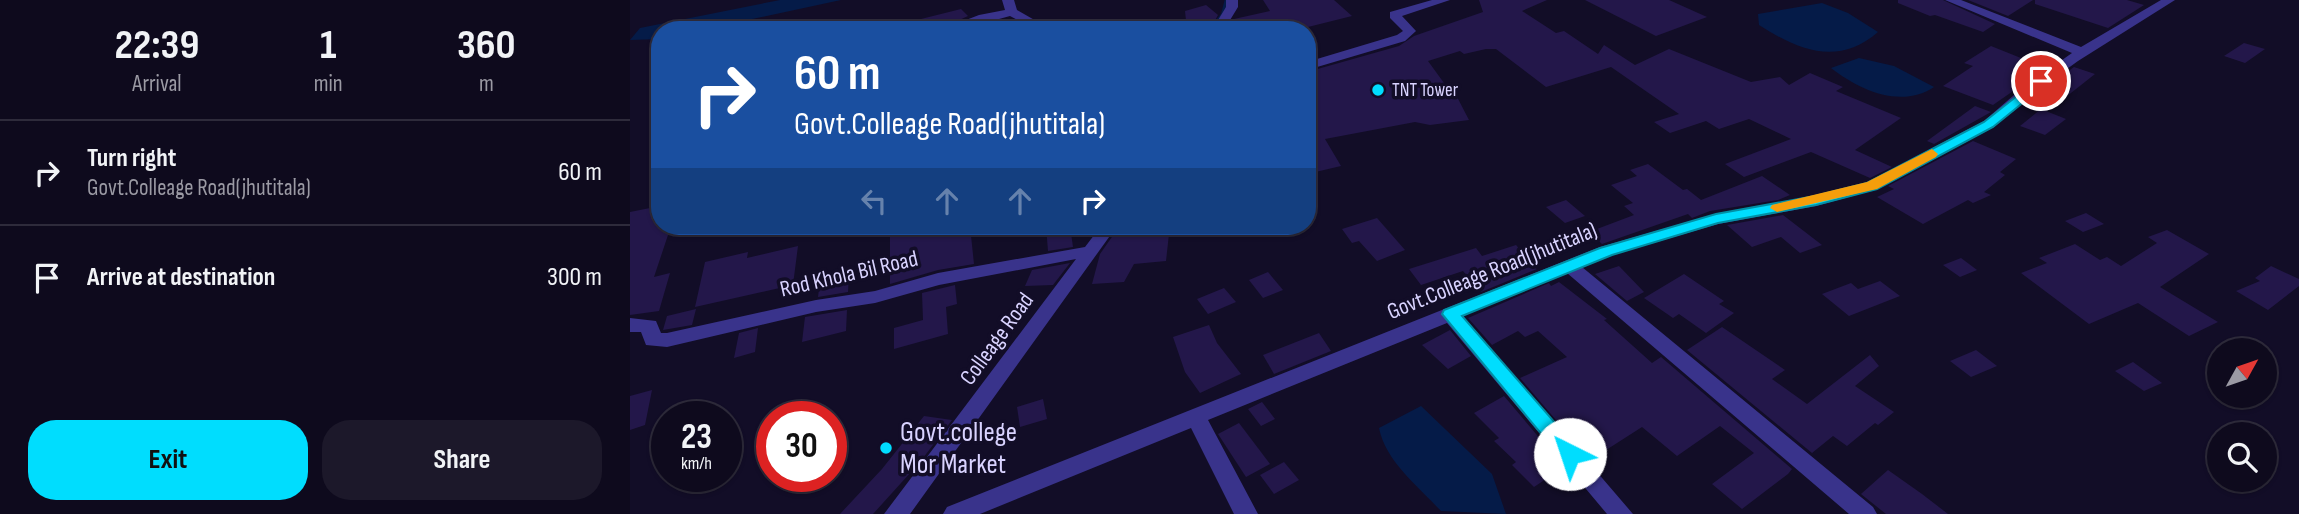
<!DOCTYPE html>
<html lang="en">
<head>
<meta charset="utf-8">
<style>
	body { margin:0; font-family:"Sofia Sans Condensed",sans-serif; background:#1c182a; color:#f1f3f6; height:100vh; display:flex; flex-direction:column; font-size:26px; white-space:nowrap }
	* { box-sizing:border-box; margin:0 }
	p { font-size:23px; color:#9b9aa4 }
	.icon { flex:none; width:38px; height:38px; fill:none; stroke:currentColor; stroke-width:2; stroke-linecap:round; stroke-linejoin:round }
	.map { position:relative; flex:1; overflow:hidden }
	.side { display:flex; flex-direction:column; background:#0e0a1d; width:630px }
	.side>* { flex:none }
	.top-card { position:absolute; left:21px; top:21px; width:665px; height:214px; border-radius:28px; box-shadow:0 2px 5px #0004,0 0 0 2px #2e2b3b; background:#1a4fa0; color:#fff; overflow:hidden }
	.needle { width:46px; rotate:50deg }
	.buttons { position:absolute; left:1577px; top:338px; display:grid; gap:14px }
	.buttons a { display:grid; place-items:center; width:70px; height:70px; border-radius:50%; background:#0e0a1d; box-shadow:0 2px 5px #0004,0 0 0 2px #2e2b3b; font-size:35px }
	.speed { position:absolute; left:21px; top:401px; display:flex; gap:14px; font-size:35px; font-weight:700; text-align:center }
	.speed>* { display:grid; place-content:center; width:91px; height:91px; border-radius:50%; background:#0e0a1d; box-shadow:0 2px 5px #0004,0 0 0 2px #2e2b3b; line-height:1 }
	.speed small { font-size:18px; font-weight:400 }
	.speed .limit { border:10px solid #d22; background:#fff; color:#111 }
	.pin { position:absolute; display:grid; place-items:center; width:60px; height:60px; color:#fff; margin:-30px; border:4px solid #fff; border-radius:50%; box-shadow:0 2px 7px #0007 }
	.me { position:absolute; width:77px; margin:-38px; rotate:319deg; stroke-linejoin:round; filter:drop-shadow(0 0 5px #0008) }
	.turn { display:flex; align-items:center; gap:24px; height:147px; padding:0 28px; font-size:32px }
	.turn .icon { width:91px; height:91px; stroke-width:2.5 }
	.turn b { display:block; font-size:49px; line-height:60px }
	.lanes { display:flex; align-items:center; height:66px; padding:0 28px; background:#0003; justify-content:center; gap:35px; direction:ltr }
	.lanes .off { opacity:.35 }
	.eta { display:flex; justify-content:space-evenly; align-items:center; height:119px; text-align:center }
	.eta b { font-size:42px; font-weight:700; line-height:49px }
	.action { display:flex; gap:14px; margin-top:auto; padding:14px 28px }
	.action a { flex:1; height:80px; border-radius:28px; background:#00ddfe; color:#111; font-size:28px; font-weight:700; line-height:80px; text-align:center }
	.action a+a { background:#1c182a; color:#f1f3f6 }
	ul { padding:0; list-style:none }
	li { display:flex; align-items:center; gap:21px; height:105px; padding:0 28px; border-top:2px solid #2e2b3b }
	li div { flex:1 }
	li b { display:block; font-size:26px }
	li em { font-style:normal }
	main { display:flex; flex:1; min-height:0 }
	.map>svg:first-child { display:block }
	.water { fill:#051b48 }
	.lines { fill:none; stroke-linecap:round; stroke-linejoin:round }
	.stream { stroke:#051b48; stroke-width:4.5 }
	.building { fill:#23174a }
	.minor { fill:#39338b; fill-rule:evenodd }
	.route { fill:#00ddfe; stroke:#0090a5; stroke-width:2 }
	.slow { fill:#f59e0b }
	.poi-dot { fill:#00ddfe; stroke:#120d27; stroke-width:2.5 }
	.labels { text-anchor:middle; dominant-baseline:central; stroke-width:7; stroke-linejoin:round; paint-order:stroke }
	.far-poi-label { font-size:19px; fill:#d9d3ff; stroke:#120d27; text-anchor:start }
	.street-label { font-size:23px; fill:#d9d3ff; stroke:#120d27 }
	.near-poi-label { font-size:28px; fill:#d9d3ff; stroke:#120d27; text-anchor:start }
</style>
</head>
<body>
<main>
<section class="side">
<div class="eta">
<div><b>22:39</b><p>Arrival</p></div>
<div><b>1</b><p>min</p></div>
<div><b>360</b><p>m</p></div>
</div>
<ul>
<li><svg class="icon" aria-label="right" viewBox="0 0 24 24"><path d="M7 20v-9h11M14 6l5 5-5 5"/></svg><div><b>Turn right</b><p>Govt.Colleage Road(jhutitala)</p></div><em>60 m</em></li>
<li><svg class="icon" aria-label="arrive" viewBox="0 0 24 24"><path d="M6 21V4h12l-3 4 3 4H6"/></svg><div><b>Arrive at destination</b></div><em>300 m</em></li>
</ul>
<div class="action"><a>Exit</a><a>Share</a></div>
</section>
<div class="map">
<svg width="1669" height="514" viewBox="0 0 1669 514">
	<rect width="100%" height="100%" fill="#120d27"/>
	<!-- water -->
	<g class="water">
		<path d="M150,0h61l-140,30h-41v9l-30,1 10,-12z"/>
		<path d="M1192,3l26,10 30,19c-40,35 -80,18 -119,-7l-1,-11z"/>
		<path d="M1229,58l35,8 40,21c-33,22 -75,3 -103,-19z"/>
		<path d="M791,406l71,68 14,40 -65,-3c-23,-25 -55,-49 -62,-83z"/>
	</g>
	<g class="lines">
		<!-- stream -->
		<path class="stream" d="M581,30l12,-15 4,-15"/>
	</g>
	<!-- building -->
	<g class="building">
		<path d="M633,0h71l18,16 -56,14h-69l7,-11 36,-8z"/>
		<path d="M849,0h68l-25,11 34,22 8,-2 34,23 6,-9 31,20 34,-16 82,33 29,-5 9,8 21,-12 33,14 -7,4 65,27 -46,32 37,17 -22,11 -59,-26 -67,25 -19,-13 66,-25 -42,-20 -30,10 -13,-8 -36,12 -16,-11 25,-8 -68,-47 -65,20 -50,-38h-10l-22,5 -4,-3 -32,10 24,33 3,-1 14,27 -39,5 -15,-3 -90,17 16,27 -34,8v-102l92,-26 15,-10 69,-24z"/>
		<path d="M955,0h84l38,17 -51,19z"/>
		<path d="M1268,0h45l52,24 -12,8 -48,-17 -5,1 -32,-13z"/>
		<path d="M1338,0h65l-25,16z"/>
		<path d="M1405,0h92l17,5 -36,23 -73,-24z"/>
		<path d="M576,5l12,10 -8,15h-23l-2,-19z"/>
		<path d="M331,9l7,7 -30,14h-36l-1,-6z"/>
		<path d="M1614,43l21,6 -20,14 -21,-7z"/>
		<path d="M1361,46l55,22 -53,37 -50,-19 30,-20 -9,-3z"/>
		<path d="M1444,67l21,7 -38,30 -23,-8z"/>
		<path d="M1345,106l16,6 -57,32 -7,-3z"/>
		<path d="M1411,109l25,10 -21,16 -25,-9z"/>
		<path d="M1343,141l43,18 -16,13 5,3 -21,17 7,3 -18,8 -5,-3 -45,24 -46,-27 17,-8 -6,-3z"/>
		<path d="M1018,164l35,26 4,-1 14,11 61,-24 28,19 -12,5 -68,11 -18,7 -4,-4 -86,30 -13,-12 45,-17 -10,-9 9,-3 -22,-18 26,-9 -7,-6z"/>
		<path d="M936,200l19,16 -20,7 -19,-16z"/>
		<path d="M30,206v20h11l-17,51 16,-4 -11,38 -29,4v-103z"/>
		<path d="M1456,213l18,11 -21,8 -18,-11z"/>
		<path d="M1153,215l39,30 -22,8 -19,-16 -29,10 -25,-22z"/>
		<path d="M747,218l28,32 -28,11 -18,-20 -7,2 -10,-14z"/>
		<path d="M260,226h80l4,38 -36,6 -48,14z"/>
		<path d="M416,226h24l3,21 -25,4z"/>
		<path d="M514,230l25,4 -3,27 -32,3 -10,18 -32,2 8,-30 14,-20 25,2z"/>
		<path d="M1537,230l42,24 -49,33 58,35 -29,14 -51,-33 -49,21 -68,-51 26,-10 -8,-5 36,-14 25,16 7,-3 14,9 36,-23 -9,-6z"/>
		<path d="M886,245l21,24 -56,23 -18,-21 -42,14 -12,-16 67,-21 6,8z"/>
		<path d="M168,246l-5,39 -98,22 10,-45 43,-10 -1,6z"/>
		<path d="M1331,258l16,12 -17,7 -17,-12z"/>
		<path d="M440,263l-17,22 -28,1 7,-16z"/>
		<path d="M989,266l25,26 -17,9 -32,-27z"/>
		<path d="M1641,266l28,13v7l-31,24 -32,-19 24,-10 -5,-3z"/>
		<path d="M638,272l15,18 -20,8 -14,-18z"/>
		<path d="M219,274l-1,18 -30,5 2,-16z"/>
		<path d="M1054,274l40,27 -5,3 15,9 -28,20 -27,-19 -6,4 -29,-20z"/>
		<path d="M1250,281l20,15 -51,20 -27,-22 29,-11 7,6z"/>
		<path d="M929,282l48,37 -3,1 48,43 9,-6 131,112 -4,5 -46,35 -30,-25 42,-31 -34,-27 -43,30 -35,-29 -39,25 -12,-11 -11,7 -60,-70 47,-21 -29,-26 -13,6 -7,-6 -26,14 -24,-27 81,-35 2,3z"/>
		<path d="M325,285l2,19 -11,3 2,27 -54,15v-21l29,-8 -1,-27z"/>
		<path d="M594,288l12,14 -28,12 -11,-15z"/>
		<path d="M66,309l-4,16 -29,5 4,-14z"/>
		<path d="M217,310l-1,21 -44,11 3,-25z"/>
		<path d="M579,325l8,18 24,31 -41,19 -15,-21 -12,-35z"/>
		<path d="M1092,327l63,43 -13,9 35,25 63,-49 9,11 -24,20 39,26 -16,13 -3,-2 -28,23 -14,-10 -21,17 -125,-103z"/>
		<path d="M128,328l-3,24 -21,6 5,-25z"/>
		<path d="M820,330l21,26 -23,13 -26,-24z"/>
		<path d="M689,333l12,18 -57,23 -11,-19z"/>
		<path d="M1346,350l21,16 -26,11 -21,-16z"/>
		<path d="M1503,362l29,21 -18,8 -29,-20z"/>
		<path d="M22,390l-7,35 -15,5v-34z"/>
		<path d="M874,396l60,71 -30,20 -22,-22 4,-3 -22,-21 5,-3 -25,-25z"/>
		<path d="M413,399l4,20 -27,8 -3,-20z"/>
		<path d="M632,402l13,17 -14,7 -13,-17z"/>
		<path d="M294,416l28,4 -32,42 -47,52h-33l42,-45z"/>
		<path d="M609,423l31,41 -24,13 -28,-43z"/>
		<path d="M654,462l15,18 -25,14 -14,-19z"/>
		<path d="M1258,470l34,24 26,20h-62l-25,-20z"/>
	</g>
	<g class="lines">
		<!-- minor -->
		<g class="minor">
			<path d="M372,0h12l3,10 35,20h-16l-26,-14 -51,14h-19l39,-15 26,-5z"/>
			<path d="M596,0h12v7l-14,23h-12l14,-23z"/>
			<path d="M802,0h18l-48,16 14,15 -11,10 -98,29v-8l90,-27 6,-4 -13,-13v-6z"/>
			<path d="M1315,0h16l120,47 80,-47h14l-97,61 -47,34 -37,32 -116,62 -62,17 -98,18 -106,31 -30,12 291,240 4,7h-28l-282,-241 -104,43 170,198h-26l-160,-191 -239,97 50,94h-24l-43,-86 -211,86h-37l4,-7 653,-260 116,-33 99,-18 51,-13 118,-62 37,-32 51,-36z"/>
			<path d="M471,226h16l-207,288h-26l192,-255 -137,26 -64,18 -59,9 -149,35 -21,-2 -5,-13h-11v-14l26,3 5,12h6l149,-33 59,-9 63,-18 147,-26z"/>
		</g>
	</g>
	<!-- route -->
	<path class="route" d="M1411,77l6,4 -1,3 -53,43 -116,62 -61,16 -98,18 -106,32 -150,61 115,132 3,6 -3,6 -7,2 -7,-2 -121,-146 2,-4 156,-62 116,-34 99,-18 52,-13 117,-61z"/>
	<!-- slow -->
	<path class="slow" d="M1302,149l6,5 -2,3 -59,32 -100,23 -7,-4 2,-3 95,-23z"/>
	<!-- markers -->
	<g class="poi-dot">
		<circle cx="748" cy="90" r="7"/>
		<circle cx="256" cy="448" r="7"/>
	</g>
	<g class="labels">
		<!-- far-poi labels -->
		<g class="far-poi-label">
			<text x="762" y="90">TNT Tower</text>
		</g>
		<!-- street labels -->
		<g class="street-label">
			<text transform="translate(862 271) rotate(-22)">Govt.Colleage Road(jhutitala)</text>
			<text transform="translate(219 274) rotate(-13)">Rod Khola Bil Road</text>
			<text transform="translate(367 339) rotate(-54)">Colleage Road</text>
		</g>
		<!-- near-poi labels -->
		<g class="near-poi-label">
			<text x="270" y="432">Govt.college<tspan x="270" dy="32">Mor Market</tspan></text>
		</g>
	</g>
</svg>
<div class="buttons">
<a><svg class="needle" viewBox="-14 -14 28 28"><path d="M0-13l5 13h-10z" fill="#e53935"/><path d="M0 13l5-13h-10z" fill="#9b9aa4"/></svg></a>
<a><svg class="icon" aria-label="search" viewBox="0 0 24 24"><circle cx="10" cy="10" r="6"/><path d="M15 15l6 6"/></svg></a>
</div>
<div class="speed"><div>23<small>km/h</small></div><div class="limit">30</div></div>
<div class="pin" style="left:1411px;top:81px;background:#d93025"><svg class="icon" aria-label="arrive" viewBox="0 0 24 24"><path d="M6 21V4h12l-3 4 3 4H6"/></svg></div>
<svg class="me" style="left:940px;top:454px" viewBox="-20 -20 40 40"><circle r="19" fill="#fff"/><path d="M0-13L10 11 0 6-10 11z" fill="#00ddfe"/></svg>
<div class="top-card">
<div class="turn"><svg class="icon" aria-label="right" viewBox="0 0 24 24"><path d="M7 20v-9h11M14 6l5 5-5 5"/></svg><div><b>60 m</b>Govt.Colleage Road(jhutitala)</div></div>
<div class="lanes"><svg class="icon off" aria-label="left" viewBox="0 0 24 24"><path d="M17 20v-9H6M10 6l-5 5 5 5"/></svg><svg class="icon off" aria-label="ahead" viewBox="0 0 24 24"><path d="M12 20V5M6 11l6-6 6 6"/></svg><svg class="icon off" aria-label="ahead" viewBox="0 0 24 24"><path d="M12 20V5M6 11l6-6 6 6"/></svg><svg class="icon" aria-label="right" viewBox="0 0 24 24"><path d="M7 20v-9h11M14 6l5 5-5 5"/></svg></div>
</div>
</div>
</main>
</body>
</html>
